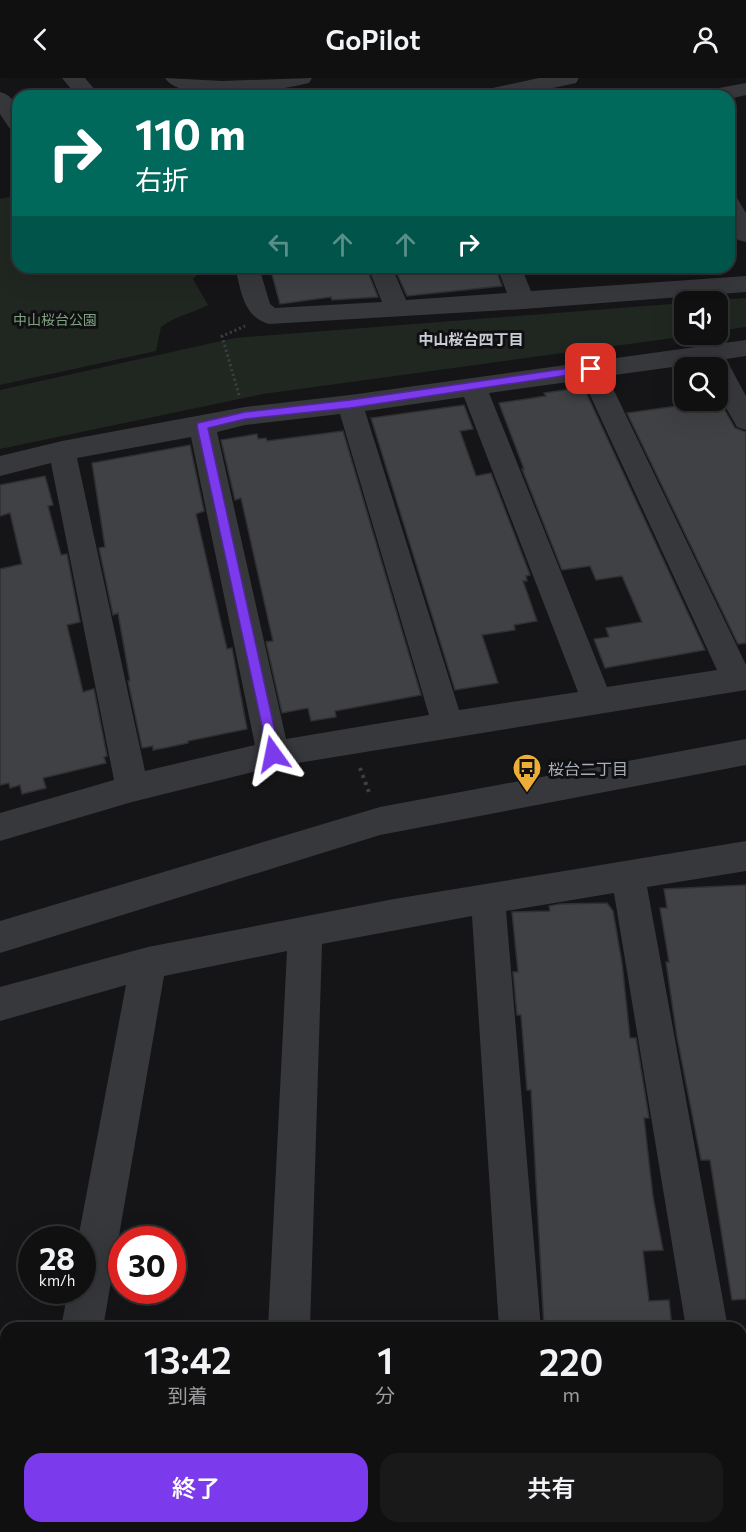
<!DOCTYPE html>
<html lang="ja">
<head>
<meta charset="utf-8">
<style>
	body { margin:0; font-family:Commissioner,"Noto Sans JP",sans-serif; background:#19191a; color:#f1f3f6; height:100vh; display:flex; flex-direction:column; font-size:22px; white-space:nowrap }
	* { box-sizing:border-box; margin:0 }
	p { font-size:20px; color:#9c9d9f }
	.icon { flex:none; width:33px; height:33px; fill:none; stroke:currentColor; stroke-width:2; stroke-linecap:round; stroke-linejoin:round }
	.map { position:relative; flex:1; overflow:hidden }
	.drawer { position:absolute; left:0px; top:1244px; width:747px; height:212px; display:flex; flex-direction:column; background:#101011; border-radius:18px 18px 0 0; box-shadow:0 6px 24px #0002,0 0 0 2px #303031 }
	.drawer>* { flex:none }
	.guide { position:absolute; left:12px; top:12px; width:723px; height:183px; border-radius:18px; box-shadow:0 6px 24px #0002,0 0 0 2px #303031; background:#00695c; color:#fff; overflow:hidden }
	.buttons { position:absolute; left:674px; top:213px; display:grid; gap:12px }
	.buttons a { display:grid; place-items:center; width:54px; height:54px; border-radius:12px; background:#101011; box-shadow:0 6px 24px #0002,0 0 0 2px #303031; font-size:30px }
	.speed { position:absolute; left:18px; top:1148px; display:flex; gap:12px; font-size:30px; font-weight:700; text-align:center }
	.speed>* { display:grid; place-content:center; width:78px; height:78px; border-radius:50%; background:#101011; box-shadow:0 6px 24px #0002,0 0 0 2px #303031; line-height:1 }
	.speed small { font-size:15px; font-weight:400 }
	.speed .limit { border:9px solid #d22; background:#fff; color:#111 }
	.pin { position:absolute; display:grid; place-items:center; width:51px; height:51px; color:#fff; margin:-26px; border-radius:12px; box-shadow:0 3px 9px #0006 }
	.me { position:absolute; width:66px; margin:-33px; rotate:348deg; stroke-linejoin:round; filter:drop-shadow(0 0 4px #0008) }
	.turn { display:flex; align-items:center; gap:21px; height:126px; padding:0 24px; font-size:27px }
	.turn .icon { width:78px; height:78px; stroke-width:2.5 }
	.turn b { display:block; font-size:42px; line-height:51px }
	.lanes { display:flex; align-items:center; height:57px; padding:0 24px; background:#0003; justify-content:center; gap:30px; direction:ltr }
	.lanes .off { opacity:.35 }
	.eta { display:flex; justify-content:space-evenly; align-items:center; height:102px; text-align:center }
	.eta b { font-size:36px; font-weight:600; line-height:42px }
	.primary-button { display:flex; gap:12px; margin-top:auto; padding:12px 24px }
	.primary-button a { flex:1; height:69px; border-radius:18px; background:#7c3aed; color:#fff; font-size:24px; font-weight:600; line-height:69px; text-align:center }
	.primary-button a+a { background:#19191a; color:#f1f3f6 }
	header { display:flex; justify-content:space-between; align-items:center; height:78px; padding:0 24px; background:#101011; font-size:27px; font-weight:600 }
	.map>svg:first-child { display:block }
	.green { fill:#202721 }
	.building { fill:#3f4144; stroke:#303033; stroke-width:1.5 }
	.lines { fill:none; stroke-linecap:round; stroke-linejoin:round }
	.path-far1 { stroke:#3d3f43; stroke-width:3; stroke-dasharray:2 3; stroke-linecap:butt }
	.path { stroke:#3d3f43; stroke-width:4; stroke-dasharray:3 4.5; stroke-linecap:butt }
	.minor { fill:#37383c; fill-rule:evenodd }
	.route { fill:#7c3aed; stroke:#51269a; stroke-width:1.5 }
	.labels { text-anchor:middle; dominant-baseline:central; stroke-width:6; stroke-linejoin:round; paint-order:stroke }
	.far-park-label { font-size:14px; fill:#7fa281; stroke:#101012 }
	.far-neighbourhood-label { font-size:15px; font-weight:bold; fill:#c9ccd3; stroke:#101012 }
	.poi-label { font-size:16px; fill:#a8adb7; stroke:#101012; text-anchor:start }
</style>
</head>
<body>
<header><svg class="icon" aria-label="back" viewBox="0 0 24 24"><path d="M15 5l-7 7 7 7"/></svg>GoPilot<svg class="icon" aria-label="person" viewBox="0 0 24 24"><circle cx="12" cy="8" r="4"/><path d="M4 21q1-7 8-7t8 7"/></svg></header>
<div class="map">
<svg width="746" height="1454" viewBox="0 0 746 1454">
	<rect width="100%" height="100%" fill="#151517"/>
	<!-- green -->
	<g class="green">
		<path d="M18,117v72h186l-11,12 15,26c-17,9 -31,10 -47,22l-5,24 -156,34v-186z"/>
		<path d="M746,220v29l-29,4v-29l-13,-1z"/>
		<path d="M684,225v31l11,1 -432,59 -263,55v-59l235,-52z"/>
		<rect x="741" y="1327" width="5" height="85"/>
		<path d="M112,1449h429l-27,5h-421z"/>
	</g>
	<!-- building -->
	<g class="building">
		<path d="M270,189h96l12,30 -46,3 -1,-3 -51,7z"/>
		<path d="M394,189h101l7,19 -95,10z"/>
		<path d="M578,310l1,3 6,-1 120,260 -100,18 -11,-29 15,-2 -3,-9 36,-6 -20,-46 -26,4 -6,-14 -28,4 -40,-101h2l-25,-66 47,-7 -2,-3z"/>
		<path d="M719,322l16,28 11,4v211l-8,1 -111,-231z"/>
		<path d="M464,327l9,24 -13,2 16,45 15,-3 39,102 -4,1 1,5h-4l14,40 -23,4 1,5 -33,5 16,48 -43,7 -84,-272z"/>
		<path d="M343,353l78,264 -86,16 1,6 -25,4 -3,-13 -26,5 -16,-71 7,-1 -32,-143 -6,2 -14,-60 36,-6 1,5 8,-1 1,3z"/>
		<path d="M190,367l14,66 -8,3 31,135 5,-1 15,81 -59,12v2l-19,4 -16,3v-4l-11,2 -14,-67h2l-12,-68 -5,2 -14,-67 6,-1 -13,-84z"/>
		<path d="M45,398l8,29 -5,1 13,49 6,-1 13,68 -13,3 16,67 11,-3 13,67 -3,1 2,6 -63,15 3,10 -24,6 -2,-9 -10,3 -1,-5 -9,2v-216l22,-5 -12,-51 -10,3v-31z"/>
		<path d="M746,807v414l-14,1 -22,-140h-9l-24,-123 -11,-75h3l-9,-54h7l-3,-19z"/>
		<path d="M607,825l6,8 9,52 8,75h6l13,80h-5l9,79 10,53 -20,1 6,50 20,-1 3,28h-128l-13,-238h-4l-6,-75h-4l-4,-43h5l-6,-60 38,-1 -1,-5 11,-2z"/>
	</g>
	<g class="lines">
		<!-- path-far1 -->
		<path class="path-far1" d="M239,317l-17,-59 23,-10"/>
		<!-- path -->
		<path class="path" d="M360,690l10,27"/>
		<!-- minor -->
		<g class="minor">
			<path d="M62,0h23l15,18h-23z"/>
			<path d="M165,0l57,3 90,-3 -3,5c-29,7 -125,23 -144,-5z"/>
			<path d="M539,0h40l-3,5 -60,13h-40l3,-5z"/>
			<path d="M746,5v12l-17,4v-3h-29l3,-5z"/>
			<path d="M0,14c19,5 18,23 18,39l-8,-2 -10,-15z"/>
			<path d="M729,118l8,2 9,15v29l-8,-2 -9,-15z"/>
			<path d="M235,189h24l11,37 5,4 107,-6 -14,-35h24l14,33 101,-7 -10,-26h24l10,24 215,-15v16l-223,17 -254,15c-26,-7 -28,-34 -34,-57z"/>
			<path d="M746,262v16l-20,3 20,37v34l-9,-3 -20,-35v-24h-13l-2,-5 -95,13 139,289v25l-473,77 -141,35 -132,39v-28l114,-33 -63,-317 -51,13v-20l62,-15 183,-34 105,-12zM583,302l134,290 -110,17 -118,-294zM464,319l114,295 -119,18 -94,-299zM340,336l89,301 -143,24 -69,-307 28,-7zM191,359l64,308 -110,26 -68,-313z"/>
			<path d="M746,661v26l-366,70 -380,118v-32l380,-114z"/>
			<path d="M746,763v30l-99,16 81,441h-42l-72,-435 -108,18 35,417h-42l-27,-412 -150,28 -12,384h-42l19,-377 -123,25 -61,352h-42l7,-38h14v-51h-4l48,-254 -126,36v-34l148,-40 246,-48z"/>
			<rect x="741" y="1286" width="5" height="42"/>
			<path d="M6,1427v22h22l-2,5h-26v-25z"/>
			<path d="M741,1444l2,5 -2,5h-65l2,-5h63z"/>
		</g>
	</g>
	<!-- route -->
	<path class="route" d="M591,287l6,4 -2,2 -245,37 -105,11 -37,9 72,326 -2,4h-9l-72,-332 1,-3 47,-11 105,-12z"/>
	<!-- icons -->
	<defs>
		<g id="bus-pin" transform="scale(1.5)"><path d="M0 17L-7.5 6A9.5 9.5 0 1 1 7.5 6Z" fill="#edae38" stroke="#101012"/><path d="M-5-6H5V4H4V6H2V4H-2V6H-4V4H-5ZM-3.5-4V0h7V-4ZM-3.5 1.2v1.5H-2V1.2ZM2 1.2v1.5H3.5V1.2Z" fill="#111"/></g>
	</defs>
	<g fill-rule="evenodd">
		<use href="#bus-pin" x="527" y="690"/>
	</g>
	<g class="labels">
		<!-- far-park labels -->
		<g class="far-park-label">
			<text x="55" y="241">中山桜台公園</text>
		</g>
		<!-- far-neighbourhood labels -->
		<g class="far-neighbourhood-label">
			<text x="471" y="261">中山桜台四丁目</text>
		</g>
		<!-- poi labels -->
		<g class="poi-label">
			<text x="548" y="690">桜台二丁目</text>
		</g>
	</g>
</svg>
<div class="buttons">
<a><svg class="icon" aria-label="sound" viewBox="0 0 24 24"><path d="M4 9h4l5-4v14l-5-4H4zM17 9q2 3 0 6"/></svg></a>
<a><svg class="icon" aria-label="search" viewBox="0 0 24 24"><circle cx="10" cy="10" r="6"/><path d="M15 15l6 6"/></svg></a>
</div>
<div class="speed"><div>28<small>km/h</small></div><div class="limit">30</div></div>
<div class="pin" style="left:591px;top:291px;background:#d93025"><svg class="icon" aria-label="arrive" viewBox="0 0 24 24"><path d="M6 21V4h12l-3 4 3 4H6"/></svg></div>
<svg class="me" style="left:273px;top:676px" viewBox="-20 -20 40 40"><path d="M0-17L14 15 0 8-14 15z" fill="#7c3aed" stroke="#fff" stroke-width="4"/></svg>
<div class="guide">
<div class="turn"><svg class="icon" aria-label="right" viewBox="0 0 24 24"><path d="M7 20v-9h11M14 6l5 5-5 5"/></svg><div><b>110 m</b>右折</div></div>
<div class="lanes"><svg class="icon off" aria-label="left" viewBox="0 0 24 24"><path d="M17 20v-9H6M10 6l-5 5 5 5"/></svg><svg class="icon off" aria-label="ahead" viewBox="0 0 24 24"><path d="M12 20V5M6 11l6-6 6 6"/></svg><svg class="icon off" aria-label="ahead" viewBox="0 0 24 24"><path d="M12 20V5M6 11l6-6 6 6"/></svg><svg class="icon" aria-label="right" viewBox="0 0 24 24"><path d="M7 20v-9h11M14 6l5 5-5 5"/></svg></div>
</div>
<section class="drawer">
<div class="eta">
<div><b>13:42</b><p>到着</p></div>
<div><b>1</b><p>分</p></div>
<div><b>220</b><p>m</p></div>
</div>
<div class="primary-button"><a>終了</a><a>共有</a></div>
</section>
</div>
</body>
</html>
